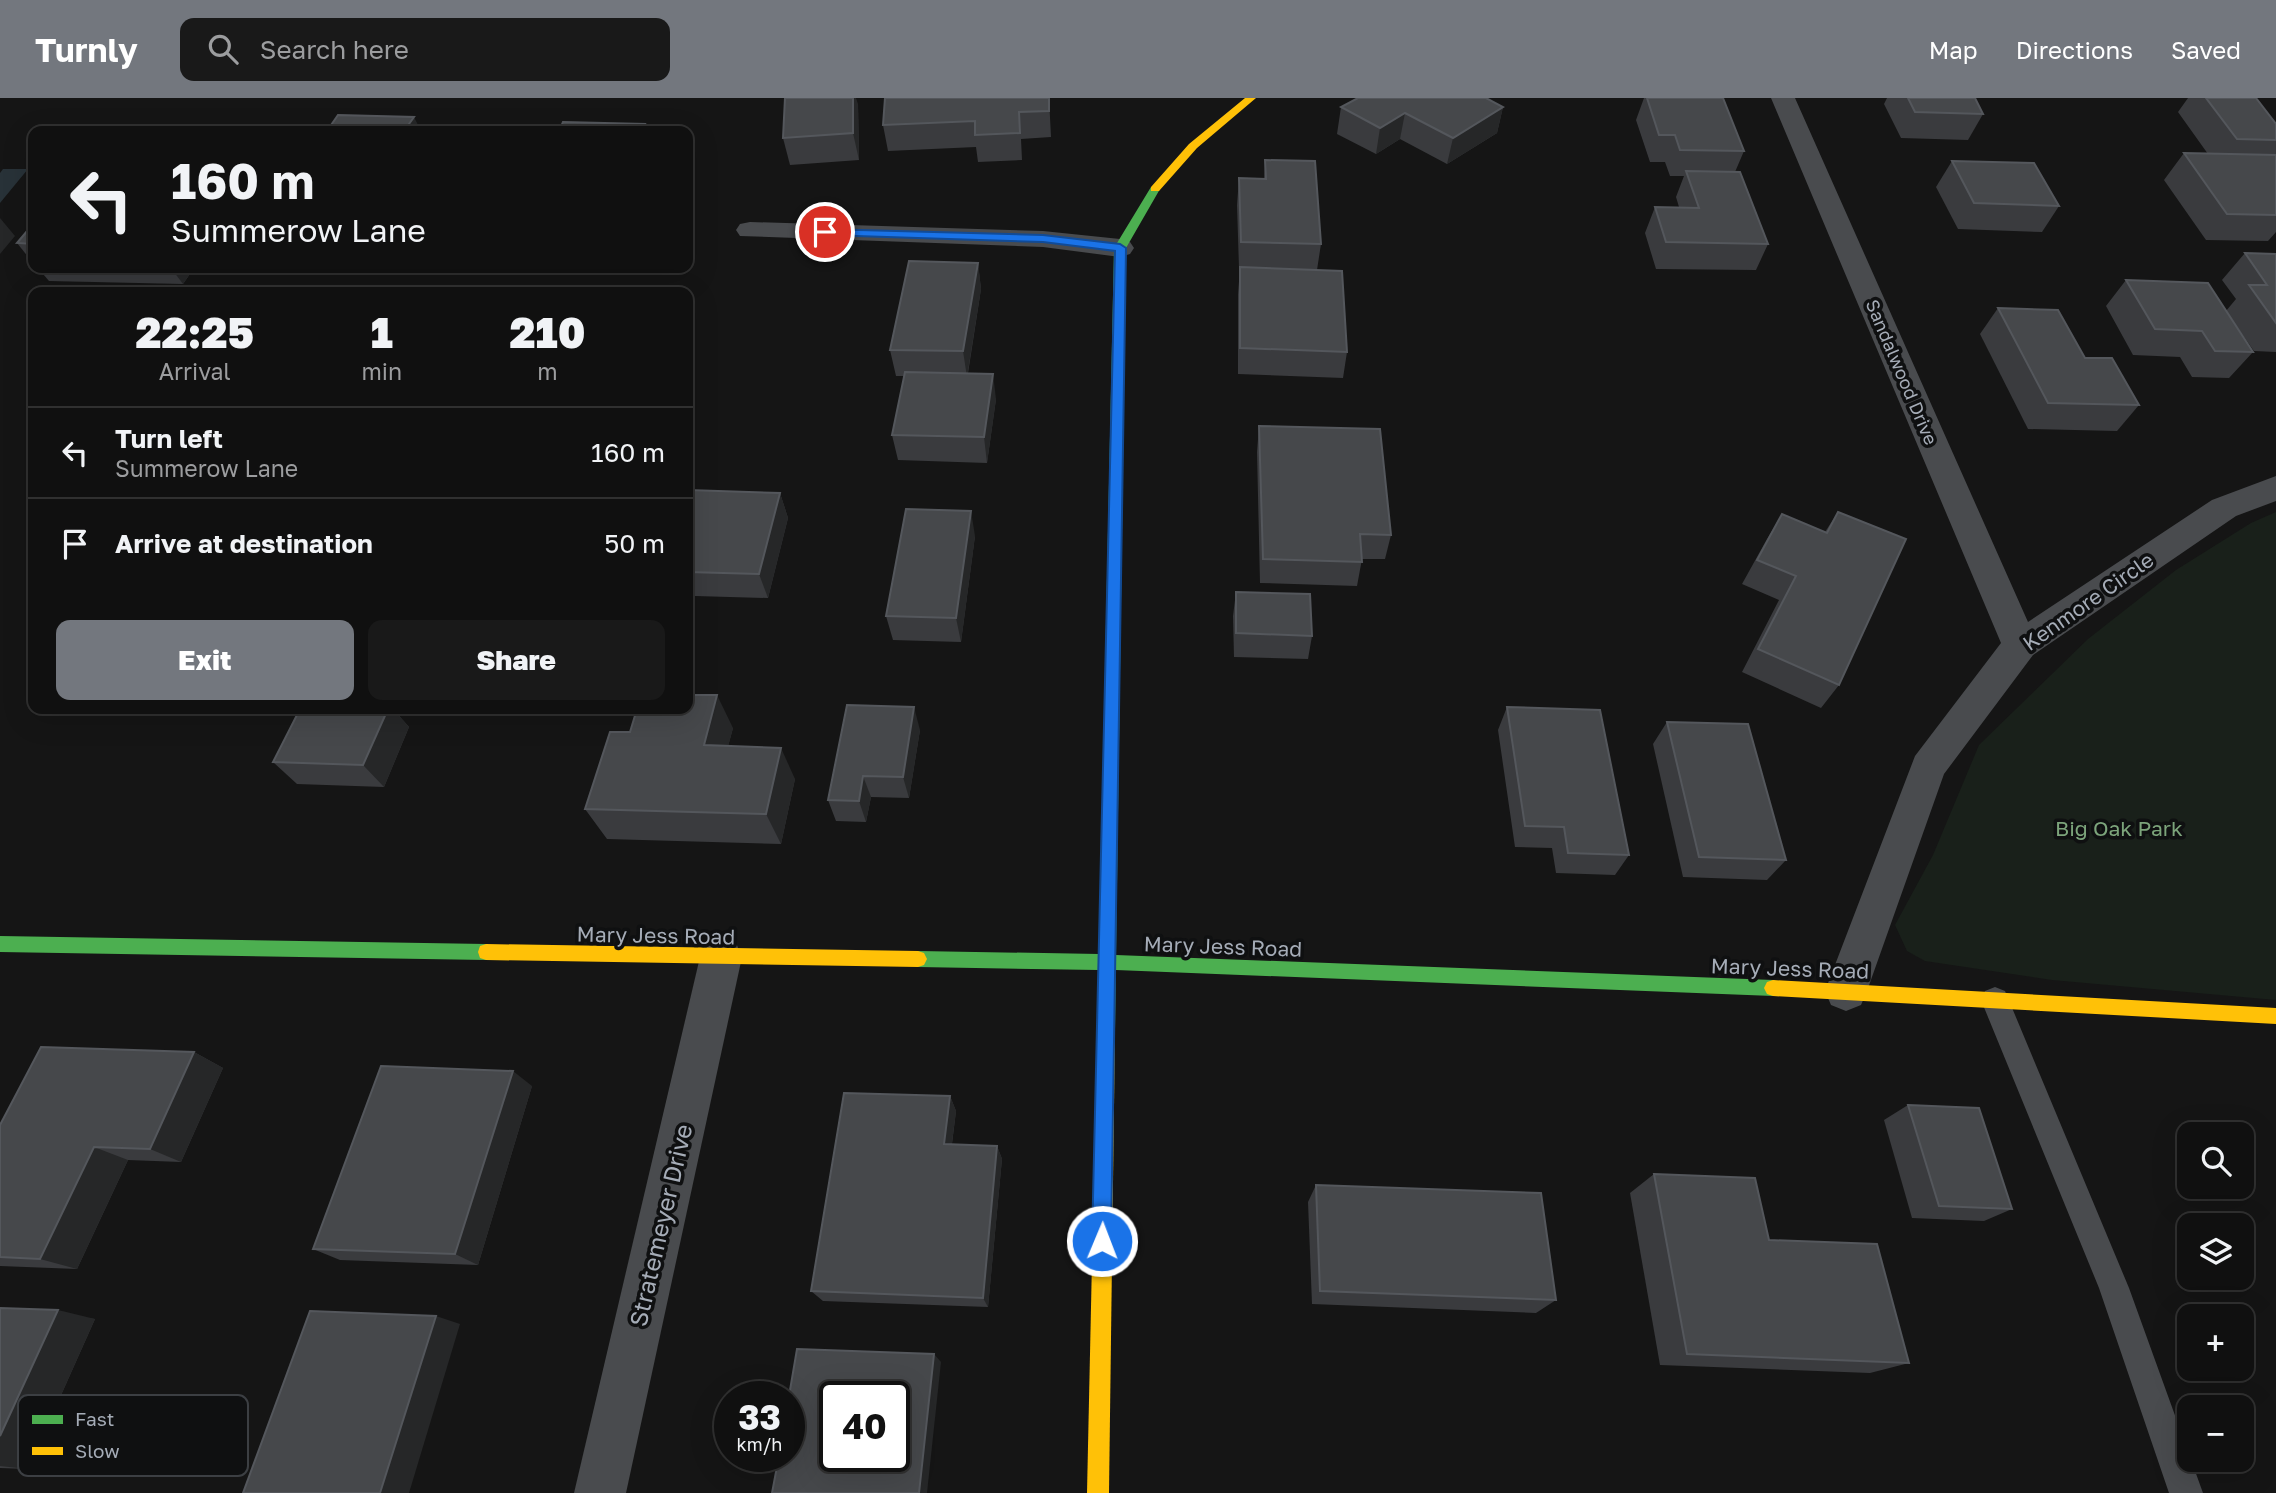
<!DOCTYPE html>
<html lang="en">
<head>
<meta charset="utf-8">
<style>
	body { margin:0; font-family:"Golos Text",sans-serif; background:#191919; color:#f1f3f6; height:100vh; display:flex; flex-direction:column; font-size:26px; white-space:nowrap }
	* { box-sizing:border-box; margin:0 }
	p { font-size:23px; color:#9c9d9f }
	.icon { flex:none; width:38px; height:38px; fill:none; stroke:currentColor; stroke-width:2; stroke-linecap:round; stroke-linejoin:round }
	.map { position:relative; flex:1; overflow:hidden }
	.panel { position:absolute; left:28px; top:189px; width:665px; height:427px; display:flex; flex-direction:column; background:#101010; border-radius:14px; box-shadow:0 7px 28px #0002,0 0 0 2px #303030 }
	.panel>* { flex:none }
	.hud { position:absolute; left:28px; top:28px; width:665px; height:147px; border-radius:14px; box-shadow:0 7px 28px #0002,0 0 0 2px #303030; background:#101010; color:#f1f3f6; overflow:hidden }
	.fabs { position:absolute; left:2177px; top:1024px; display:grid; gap:14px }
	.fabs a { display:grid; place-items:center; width:77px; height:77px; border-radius:14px; background:#101010; box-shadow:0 7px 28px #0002,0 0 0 2px #303030; font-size:35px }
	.speed { position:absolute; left:714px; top:1283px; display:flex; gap:14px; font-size:35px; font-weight:700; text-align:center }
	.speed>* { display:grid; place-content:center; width:91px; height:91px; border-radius:50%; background:#101010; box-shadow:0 7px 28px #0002,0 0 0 2px #303030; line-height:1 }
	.speed small { font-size:18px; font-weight:400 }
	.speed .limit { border:4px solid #111; border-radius:10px; background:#fff; color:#111 }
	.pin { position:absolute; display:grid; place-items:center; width:60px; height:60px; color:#fff; margin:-30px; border:4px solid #fff; border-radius:50%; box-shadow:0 2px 7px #0007 }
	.me { position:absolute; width:77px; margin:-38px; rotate:1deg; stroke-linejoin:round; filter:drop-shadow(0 0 5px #0008) }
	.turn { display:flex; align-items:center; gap:24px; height:147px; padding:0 28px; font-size:32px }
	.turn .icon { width:91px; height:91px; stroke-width:2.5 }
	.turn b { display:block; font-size:49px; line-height:60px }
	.eta { display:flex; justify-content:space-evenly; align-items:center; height:119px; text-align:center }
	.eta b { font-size:42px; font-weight:800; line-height:49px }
	.cta { display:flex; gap:14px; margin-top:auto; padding:14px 28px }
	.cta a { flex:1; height:80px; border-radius:14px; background:#73777e; color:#fff; font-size:28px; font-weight:800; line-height:80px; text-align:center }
	.cta a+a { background:#191919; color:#f1f3f6 }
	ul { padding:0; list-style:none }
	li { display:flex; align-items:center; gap:21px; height:91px; padding:0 28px; border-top:2px solid #303030 }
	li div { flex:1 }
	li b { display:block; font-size:26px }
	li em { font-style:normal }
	header { display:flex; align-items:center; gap:42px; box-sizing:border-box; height:98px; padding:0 35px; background:#73777e; color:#fff }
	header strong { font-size:33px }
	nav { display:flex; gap:38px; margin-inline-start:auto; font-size:24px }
	.search { width:490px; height:63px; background:#191919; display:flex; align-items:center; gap:18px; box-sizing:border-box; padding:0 24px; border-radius:14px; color:#9c9d9f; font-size:26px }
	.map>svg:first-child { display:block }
	.green { fill:#19201a }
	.water { fill:#283238 }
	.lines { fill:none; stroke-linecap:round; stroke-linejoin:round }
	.lane { fill:#494b4e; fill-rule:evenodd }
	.street { fill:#494b4e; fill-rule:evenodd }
	.fast { fill:#4caf50; fill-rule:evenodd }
	.slow { fill:#ffc107; fill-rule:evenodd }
	.wall { fill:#3a3b3e }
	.shaded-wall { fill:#262728 }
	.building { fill:#46484b; stroke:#54575c; stroke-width:2; fill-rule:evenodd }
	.route { fill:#1a73e8; stroke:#114b97; stroke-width:2 }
	.labels { text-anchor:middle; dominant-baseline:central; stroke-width:7; stroke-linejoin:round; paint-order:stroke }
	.far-street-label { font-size:18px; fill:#a5acb7; stroke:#0f1011 }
	.street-label { font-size:21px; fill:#a5acb7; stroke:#0f1011 }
	.park-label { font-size:21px; fill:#7ca47b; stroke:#0f1011 }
	.near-street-label { font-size:24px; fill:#a5acb7; stroke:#0f1011 }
	.key { fill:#0f1011; stroke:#3c3f43; stroke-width:2 }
	.key-label { font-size:19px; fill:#a5acb7 }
</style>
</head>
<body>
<header>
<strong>Turnly</strong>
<div class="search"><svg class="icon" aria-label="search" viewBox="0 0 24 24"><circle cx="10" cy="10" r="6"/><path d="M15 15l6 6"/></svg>Search here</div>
<nav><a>Map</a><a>Directions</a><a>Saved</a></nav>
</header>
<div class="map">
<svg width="2276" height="1395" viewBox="0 0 2276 1395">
	<rect width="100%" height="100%" fill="#151515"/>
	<!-- green -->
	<path class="green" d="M2276,414v488l-224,-20 -127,-19 -18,-10 -12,-26 38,-70 46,-110 109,-106 88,-69 75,-47z"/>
	<!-- water -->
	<path class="water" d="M3,71h25l-28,34v-30z"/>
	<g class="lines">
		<!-- lane -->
		<path class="lane" d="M1995,889l10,4 124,297 74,205h-34l-70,-205 -118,-288 4,-9z"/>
		<!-- street -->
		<g class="street">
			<path d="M1771,0h24l233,524 184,-122 64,-24v25l-40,15 -203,139 -89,119 -77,217 -6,14 -15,6 -15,-6 -6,-14 90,-235 86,-113z"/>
			<path d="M750,124l293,9 77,8 10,3 4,6 -4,6 -10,3 -77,-10 -303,-11 -4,-6 4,-6z"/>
			<path d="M721,840l15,5 6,14 -116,536h-52l126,-536 6,-14z"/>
		</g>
		<!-- fast -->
		<g class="fast">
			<path d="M1151,89l9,2 -34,59 -10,707 657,25 6,2 3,6 -3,6 -6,2 -657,-26 -1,59 -3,6 -6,2 -6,-2 -3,-6 1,-59 -180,-3 -6,-2 -3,-6 3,-6 6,-2 181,3 15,-706z"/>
			<path d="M0,838l486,8 6,2 2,6 -2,6 -6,2 -486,-8z"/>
		</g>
		<!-- slow -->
		<g class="slow">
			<path d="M1245,0h11l-59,50 -38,43h-8v-4l38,-43z"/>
			<path d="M486,846l432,7 6,2 3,6 -3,6 -6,2 -432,-7 -6,-2 -2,-6 2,-6z"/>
			<path d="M1773,882l503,28v16l-503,-28 -6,-2 -3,-6 3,-6z"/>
			<path d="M1106,923l6,2 3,6 -6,464h-22l10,-464 3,-6z"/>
		</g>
	</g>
	<!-- wall -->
	<g class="wall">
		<path d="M1049,0l2,39 -30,2 1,21 -44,2 -2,-15 -88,4 -5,-26z"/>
		<path d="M1644,0h79l21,53 -9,21 33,72 -12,26 -100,-1 -11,-36 10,-26h24l-3,-10 8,-21h-14l-5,-14h-15l-14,-42z"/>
		<path d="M1887,0h88l8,16 -15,26 -67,-2 -17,-34z"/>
		<path d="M2188,0h68l20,26v108l-8,9 -62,-1 -42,-60 20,-27 24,1 -30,-42z"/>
		<path d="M858,6l1,56 -69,5 -7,-27z"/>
		<path d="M1341,9h162l-6,26 -50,31 -47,-25 -24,15 -39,-20z"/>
		<path d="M1265,62l56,84 -4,26 30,82 -4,26 -105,-4v-80l2,-26h-1l-2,-63 2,-27 25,1z"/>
		<path d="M1952,63l107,45 -17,26 -84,-3 -22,-42z"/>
		<path d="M33,126v39l-16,-20z"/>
		<path d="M2245,155l31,1v98l-22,-1 -28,-40 10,-12 -14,-19z"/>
		<path d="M978,165l3,26 -13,84 28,26 -9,64 -89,-3 -6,-25 12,-59h-8l-6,-26z"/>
		<path d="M38,170h156l-11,16 -134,-3z"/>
		<path d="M2126,182l127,72 -24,26 -37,-1 -12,-20 -47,-2 -27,-49z"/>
		<path d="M1998,210l87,50 54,47 -22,26 -89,-2 -48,-95z"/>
		<path d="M1259,328l132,109 -6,24h-23l-5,27 -97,-3 -3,-131z"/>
		<path d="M688,392l92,3 8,25 -20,80 -73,-2 -7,-15z"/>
		<path d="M1838,414l1,173 -18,23 -79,-36 37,-72 -37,-16 25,-45 15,-25 43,18z"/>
		<path d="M975,438l-14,106 -68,-2 -7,-24z"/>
		<path d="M1236,494l76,44 -4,23 -74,-2 -1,-41z"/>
		<path d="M1507,609l122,148 -14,20 -59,-2 -4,-25 -37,-1 -17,-117z"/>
		<path d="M300,611h93l16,18 -25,60 -87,-3 -24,-22z"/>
		<path d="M1667,624l119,138 -19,20 -84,-3 -30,-133z"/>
		<path d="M733,630l-5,18 67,33 -14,65 -174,-5 -22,-30 45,-77z"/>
		<path d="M920,632l-11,68 -38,-1 -5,25 -30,-1 -8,-21z"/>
		<path d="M194,954l29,16 -42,94 -53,-2 -51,109 -77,-3v-141z"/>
		<path d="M532,988l-54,179 -138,-5 -27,-11z"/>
		<path d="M950,998l6,15 -4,33 45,2 5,13 -14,148 -165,-6 -12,-10z"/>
		<path d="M1908,1007l104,104 -28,12 -72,-3 -28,-98z"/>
		<path d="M1654,1076l255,189 -39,10 -210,-8 -30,-172z"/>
		<path d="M1316,1087l240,115 -20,13 -224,-9 -4,-102z"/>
		<path d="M0,1210l95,11 -67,150 -28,-1z"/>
	</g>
	<!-- shaded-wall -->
	<g class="shaded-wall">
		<path d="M853,0h3l2,6 1,56 -6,-27z"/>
		<path d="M1503,9l-6,26 -50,31 6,-26z"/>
		<path d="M1405,15l-5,26 -24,15 4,-26z"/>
		<path d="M414,19l7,14h-17z"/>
		<path d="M645,26l3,7h-6z"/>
		<path d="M0,120l15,18 -15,18z"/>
		<path d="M978,165l3,26 -14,88 -4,-26z"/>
		<path d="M171,170h23l-11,16z"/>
		<path d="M993,276l3,25 -9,64 -3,-26z"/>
		<path d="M780,395l8,25 -20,80 -9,-24z"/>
		<path d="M971,413l4,25 -14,106 -5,-24z"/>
		<path d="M717,597l16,33 -13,49 -16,-32z"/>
		<path d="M914,609l6,23 -11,68 -6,-21z"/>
		<path d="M388,611h5l16,18 -25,60 -21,-22z"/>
		<path d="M781,650l14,31 -14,65 -15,-30z"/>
		<path d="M863,678l8,21 -5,25 -7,-21z"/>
		<path d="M194,954l29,16 -42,94 -31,-13z"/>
		<path d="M513,973l19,15 -54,179 -23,-11z"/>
		<path d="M950,998l6,15 -6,47 -6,-14z"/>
		<path d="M997,1048l5,13 -14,148 -5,-9z"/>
		<path d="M94,1049l34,13 -51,109 -37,-10z"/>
		<path d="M58,1212l37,9 -67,150 -28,-3v-30z"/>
		<path d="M436,1218l24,8 -51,169h-29z"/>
		<path d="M934,1256l7,8 -14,131h-8z"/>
	</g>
	<!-- building -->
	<g class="building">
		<path d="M785,0h68v35l-70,5z"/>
		<path d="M885,0h164v13l-30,1 1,21 -45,2v-14l-92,4z"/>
		<path d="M1358,0h128l17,9 -50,31 -48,-25 -25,15 -39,-21z"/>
		<path d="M1647,0h76l21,53 -64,-1 -5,-15h-16z"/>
		<path d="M1908,0h67l8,16 -68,-2z"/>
		<path d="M2206,0h50l20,26v16l-39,-1z"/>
		<path d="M338,17l76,2 -10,14h-77z"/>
		<path d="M563,24l82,2 -3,7h-83z"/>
		<path d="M2184,55l92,2v60l-49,-1z"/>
		<path d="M1265,62l50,1 6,83 -80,-2 -2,-64 27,1z"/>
		<path d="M1952,63l82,2 25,43 -85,-3z"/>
		<path d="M1686,73l54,1 28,72 -102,-2 -11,-35 44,1z"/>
		<path d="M33,126v20l-16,-1z"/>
		<path d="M2245,155l31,1v69l-27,-38h18z"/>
		<path d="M909,163l69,2 -15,88 -73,-1z"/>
		<path d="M1240,169l102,4 5,81 -107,-4z"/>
		<path d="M2126,182l82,3 45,69 -38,-1 -13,-20 -47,-2z"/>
		<path d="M1998,210l60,2 27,48h27l27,47 -91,-2z"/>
		<path d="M905,274l88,2 -9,63 -92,-2z"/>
		<path d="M1259,328l121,3 11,106 -31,-1 2,28 -99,-3z"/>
		<path d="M688,392l92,3 -21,81 -71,-2v-14l4,-15h-4z"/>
		<path d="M906,411l65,2 -15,107 -70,-2z"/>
		<path d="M1838,414l68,27 -67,146 -81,-36 38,-73 -39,-16 25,-46 45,19z"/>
		<path d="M1236,494l74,2 2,42 -76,-3z"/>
		<path d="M688,597h29l-13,50 77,3 -15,66 -181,-5 25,-77h20l7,-23h51z"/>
		<path d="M847,607l67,2 -11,70 -40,-1 -4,25 -31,-1z"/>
		<path d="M1507,609l93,3 29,145 -61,-2 -4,-26 -39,-1z"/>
		<path d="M300,611h88l-25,56 -90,-3z"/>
		<path d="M1667,624l81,2 38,136 -87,-3z"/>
		<path d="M41,949l153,5 -44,97 -56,-2 -54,112 -40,-2v-132z"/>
		<path d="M381,968l132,5 -58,183 -142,-5z"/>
		<path d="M844,995l106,3 -6,48 53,2 -14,152 -172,-7z"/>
		<path d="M1908,1007l71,3 33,101 -73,-3z"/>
		<path d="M1654,1076l101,4 14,62 108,4 32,119 -222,-9z"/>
		<path d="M1316,1087l225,8 15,107 -236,-9z"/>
		<path d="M0,1210l58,2 -58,126z"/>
		<path d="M310,1213l126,5 -56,177h-137z"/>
		<path d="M797,1251l137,5 -15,139h-147l7,-37h10v-60zM835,1298h59v60h-59z"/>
	</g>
	<!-- route -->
	<path class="route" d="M821,131l222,6 77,9 6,4 -15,993 -2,7 -7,3 -7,-3 -3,-7 23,-990 -72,-9 -218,-7 -5,-3z"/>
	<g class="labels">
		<!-- far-street labels -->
		<g class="far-street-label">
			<text transform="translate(1902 274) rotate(67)">Sandalwood Drive</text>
		</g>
		<!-- street labels -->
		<g class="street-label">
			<text transform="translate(2088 503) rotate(-35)">Kenmore Circle</text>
			<text transform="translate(656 837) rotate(1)">Mary Jess Road</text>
			<text transform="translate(1223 848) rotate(2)">Mary Jess Road</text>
			<text transform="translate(1790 870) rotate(2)">Mary Jess Road</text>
		</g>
		<!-- park labels -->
		<g class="park-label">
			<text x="2119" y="730">Big Oak Park</text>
		</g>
		<!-- near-street labels -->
		<g class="near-street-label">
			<text transform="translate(660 1127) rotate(-77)">Stratemeyer Drive</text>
		</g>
	</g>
	<!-- legend -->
	<rect x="18" y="1297" width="230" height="81" rx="10" class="key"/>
	<rect x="32" y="1317" width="31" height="9" fill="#4caf50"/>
	<rect x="32" y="1349" width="31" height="8" fill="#ffc107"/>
	<g class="key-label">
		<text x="75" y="1328">Fast</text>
		<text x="75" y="1360">Slow</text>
	</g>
</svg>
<div class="fabs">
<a><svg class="icon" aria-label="search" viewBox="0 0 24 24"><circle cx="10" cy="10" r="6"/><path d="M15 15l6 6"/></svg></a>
<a><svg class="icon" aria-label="layers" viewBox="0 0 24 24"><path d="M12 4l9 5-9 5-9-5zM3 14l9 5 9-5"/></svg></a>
<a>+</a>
<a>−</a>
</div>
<div class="speed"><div>33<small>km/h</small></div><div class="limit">40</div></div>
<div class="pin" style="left:825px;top:134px;background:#d93025"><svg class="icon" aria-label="arrive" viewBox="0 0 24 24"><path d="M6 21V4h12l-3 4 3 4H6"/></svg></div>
<svg class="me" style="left:1102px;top:1143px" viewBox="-20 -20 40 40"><circle r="17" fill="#1a73e8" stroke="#fff" stroke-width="3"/><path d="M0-11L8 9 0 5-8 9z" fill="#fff"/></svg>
<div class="hud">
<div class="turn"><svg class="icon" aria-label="left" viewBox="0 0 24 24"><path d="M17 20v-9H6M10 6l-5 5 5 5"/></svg><div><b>160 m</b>Summerow Lane</div></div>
</div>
<section class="panel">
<div class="eta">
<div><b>22:25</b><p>Arrival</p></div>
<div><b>1</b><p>min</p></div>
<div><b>210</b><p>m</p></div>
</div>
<ul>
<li><svg class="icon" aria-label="left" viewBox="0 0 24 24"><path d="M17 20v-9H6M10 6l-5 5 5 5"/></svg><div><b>Turn left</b><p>Summerow Lane</p></div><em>160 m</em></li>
<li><svg class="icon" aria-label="arrive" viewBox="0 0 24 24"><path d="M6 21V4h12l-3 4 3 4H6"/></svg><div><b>Arrive at destination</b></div><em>50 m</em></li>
</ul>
<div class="cta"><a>Exit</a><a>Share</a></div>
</section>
</div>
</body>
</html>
